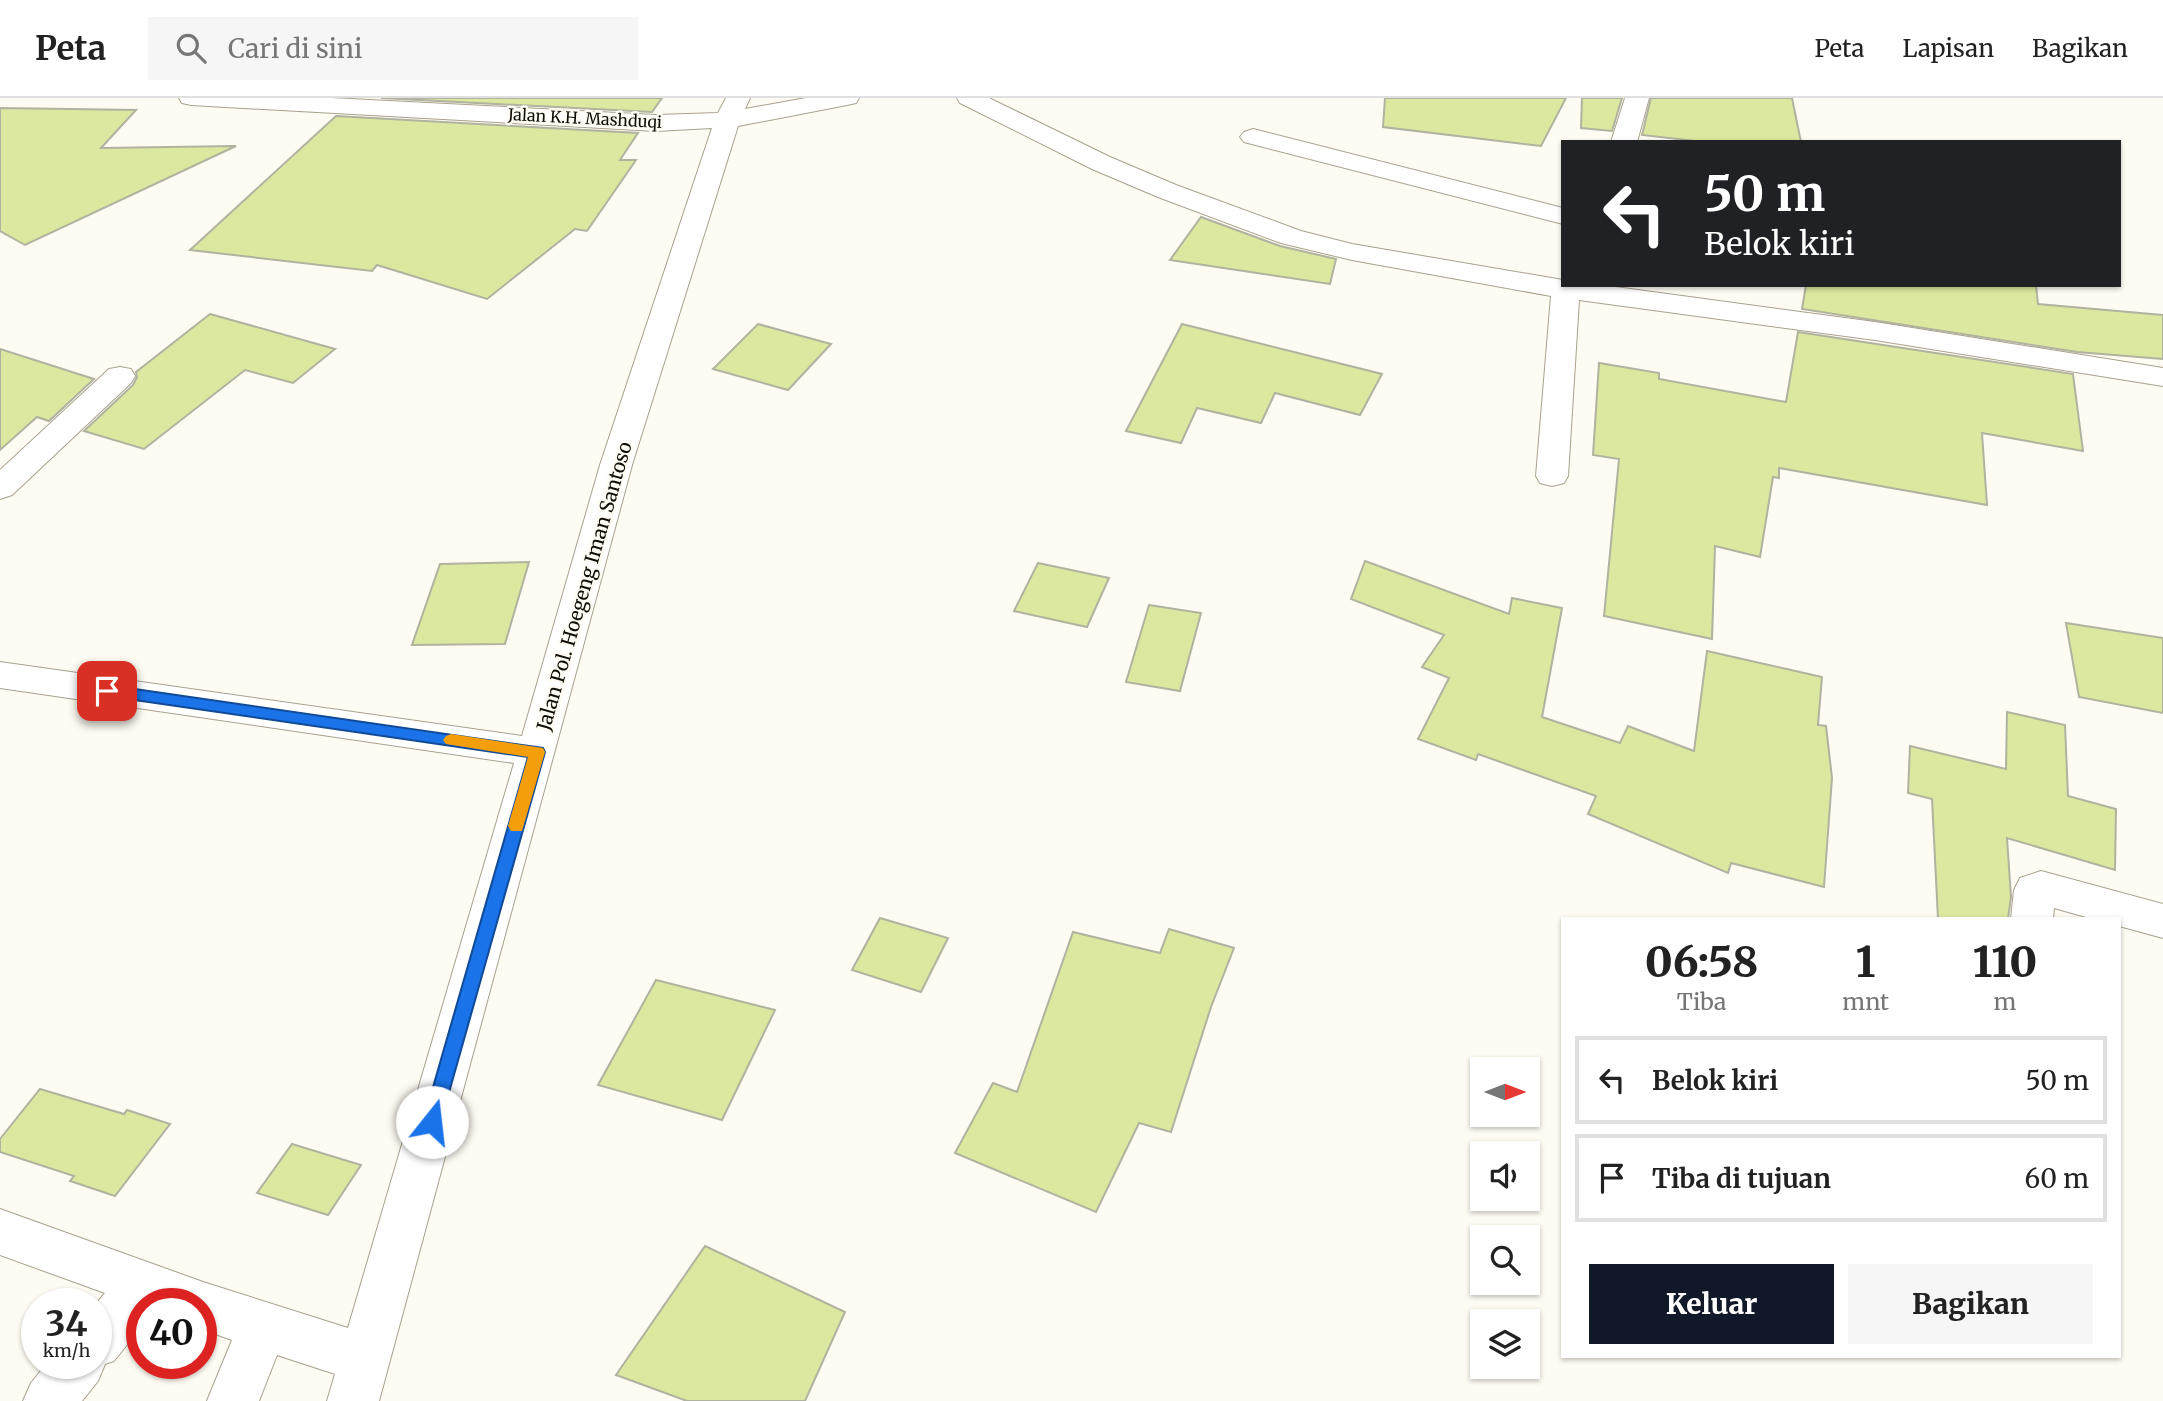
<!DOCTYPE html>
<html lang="id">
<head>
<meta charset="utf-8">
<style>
	body { margin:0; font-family:Merriweather,serif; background:#f6f6f6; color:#222; height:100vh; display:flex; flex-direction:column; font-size:26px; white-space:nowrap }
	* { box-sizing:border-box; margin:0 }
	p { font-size:23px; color:#767676 }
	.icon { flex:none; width:38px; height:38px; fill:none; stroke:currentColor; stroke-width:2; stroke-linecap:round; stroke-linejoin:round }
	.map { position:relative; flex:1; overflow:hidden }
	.drawer { position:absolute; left:1561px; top:819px; width:560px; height:441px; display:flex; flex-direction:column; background:#fff; border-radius:0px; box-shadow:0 2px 5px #0004 }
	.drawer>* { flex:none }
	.hud { position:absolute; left:1561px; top:42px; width:560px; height:147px; border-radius:0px; box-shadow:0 2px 5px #0004; background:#202124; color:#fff; overflow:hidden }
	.needle { width:46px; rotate:90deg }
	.tools { position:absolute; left:1470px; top:959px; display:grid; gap:14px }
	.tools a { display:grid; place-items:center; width:70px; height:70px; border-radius:0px; background:#fff; box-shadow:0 2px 5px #0004; font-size:35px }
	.speed { position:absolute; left:21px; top:1190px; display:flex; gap:14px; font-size:35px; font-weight:700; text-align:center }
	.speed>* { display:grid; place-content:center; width:91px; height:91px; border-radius:50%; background:#fff; box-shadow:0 2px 5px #0004; line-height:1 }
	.speed small { font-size:18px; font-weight:400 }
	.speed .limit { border:10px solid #d22; background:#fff; color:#111 }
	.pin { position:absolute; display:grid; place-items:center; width:60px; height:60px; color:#fff; margin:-30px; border-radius:14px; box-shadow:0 4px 10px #0006 }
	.me { position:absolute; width:77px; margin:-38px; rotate:16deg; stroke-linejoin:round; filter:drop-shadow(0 0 5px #0008) }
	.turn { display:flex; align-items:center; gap:24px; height:147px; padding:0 28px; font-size:32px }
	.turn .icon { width:91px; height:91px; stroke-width:2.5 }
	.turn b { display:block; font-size:49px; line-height:60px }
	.eta { display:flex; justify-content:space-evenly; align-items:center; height:119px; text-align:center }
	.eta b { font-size:42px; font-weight:800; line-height:49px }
	.cta { display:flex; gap:14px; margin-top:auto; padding:14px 28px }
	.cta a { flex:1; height:80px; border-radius:0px; background:#111827; color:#fff; font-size:28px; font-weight:800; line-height:80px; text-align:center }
	.cta a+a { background:#f6f6f6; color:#222 }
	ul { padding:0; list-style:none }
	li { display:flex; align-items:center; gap:21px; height:88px; margin:0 14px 10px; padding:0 14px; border:4px solid #e0e0e0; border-radius:0px }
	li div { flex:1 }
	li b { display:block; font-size:26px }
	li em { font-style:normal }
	header { display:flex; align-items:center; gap:42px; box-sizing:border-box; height:98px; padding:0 35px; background:#fff; border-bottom:2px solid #e0e0e0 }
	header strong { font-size:33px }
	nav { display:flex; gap:38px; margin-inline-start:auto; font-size:24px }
	.search { width:490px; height:63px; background:#f6f6f6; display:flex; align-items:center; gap:18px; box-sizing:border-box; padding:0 24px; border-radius:0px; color:#767676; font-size:26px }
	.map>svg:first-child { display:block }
	.building { fill:#dce89f; stroke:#afb39f; stroke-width:2 }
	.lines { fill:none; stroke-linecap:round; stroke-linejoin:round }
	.minor-casing { stroke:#a8a18d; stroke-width:2 }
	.minor { fill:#fff; fill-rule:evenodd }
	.route { fill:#1a73e8; stroke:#114b97; stroke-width:2 }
	.slow { fill:#f59e0b }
	.labels { text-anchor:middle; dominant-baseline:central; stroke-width:5; stroke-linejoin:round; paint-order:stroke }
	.far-street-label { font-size:16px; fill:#0f0d06; stroke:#fefbf2 }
	.street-label { font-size:19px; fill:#0f0d06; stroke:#fefbf2 }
</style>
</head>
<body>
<header>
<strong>Peta</strong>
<div class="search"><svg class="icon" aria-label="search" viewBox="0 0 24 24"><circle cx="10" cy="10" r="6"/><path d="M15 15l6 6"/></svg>Cari di sini</div>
<nav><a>Peta</a><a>Lapisan</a><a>Bagikan</a></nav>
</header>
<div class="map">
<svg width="2163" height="1303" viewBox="0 0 2163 1303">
	<rect width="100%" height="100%" fill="#fefbf2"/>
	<!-- building -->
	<g class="building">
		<path d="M381,0h281l-10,14z"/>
		<path d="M1385,0h181l-25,48 -158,-19z"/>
		<path d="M1582,0h40l-10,33 -31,-3z"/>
		<path d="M1651,0h141l9,44h-97l-62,-7z"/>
		<path d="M0,10l136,2 -35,38 135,-2 -211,99 -25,-14z"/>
		<path d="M336,18l302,17 -18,27h16l-49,71 -12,-2 -88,70 -110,-34 -5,6 -182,-21z"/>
		<path d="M1201,119l79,29 56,13 -6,25 -160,-24z"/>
		<path d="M1806,187h230l2,19 125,11v44l-86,-7 -275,-43z"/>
		<path d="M210,216l125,35 -42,34 -48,-13 -101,79 -60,-18 49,-46 4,-8 -1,-5z"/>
		<path d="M758,226l73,20 -43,46 -75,-21z"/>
		<path d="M1182,226l200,50 -22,41 -85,-22 -14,30 -64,-15 -16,35 -55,-12z"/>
		<path d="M1798,234l275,42 10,77 -101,-18 5,72 -208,-37v10l-6,-1 -13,80 -45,-11 -3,93 -108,-23 15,-157 -26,-4 6,-92 60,10v6l127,23z"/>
		<path d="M0,251l94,30 -45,42 -12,-4 -37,33z"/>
		<path d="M1365,463l144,53 3,-16 50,10 -20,109 78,26 8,-17 66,25 13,-100 115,26 -4,48 8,1 6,52 -8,109 -93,-24 -3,10 -140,-59 8,-18 -118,-42 -2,6 -58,-21 31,-61 -27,-11 22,-32 -93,-36z"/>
		<path d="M529,464l-24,82 -93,1 28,-81z"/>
		<path d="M1038,465l71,15 -22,49 -73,-16z"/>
		<path d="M1149,507l52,8 -21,78 -54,-9z"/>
		<path d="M2066,525l97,15v75l-84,-16z"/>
		<path d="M2007,614l58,13 3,71 48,13 -1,61 -108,-32 4,59 -3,22h-70l-6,-120 -24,-6 2,-47 96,23z"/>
		<path d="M880,820l68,20 -27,54 -69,-22z"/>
		<path d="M1169,831l65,19 -23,59 -40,125 -32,-9 -43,89 -141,-59 38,-70 24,9 56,-160 87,21z"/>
		<path d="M656,882l119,30 -53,110 -124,-35z"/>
		<path d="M40,991l84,25 3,-4 43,14 -55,72 -45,-15 4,-5 -74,-24v-13z"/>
		<path d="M292,1046l69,21 -33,50 -71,-22z"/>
		<path d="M705,1148l140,66 -40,89h-118l-71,-26z"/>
	</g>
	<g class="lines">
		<!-- minor casing -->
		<g class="minor-casing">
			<g id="minor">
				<path d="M179,0h152l325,17 62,-2 8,-15h24l-5,11 61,-11h53l-3,5 -9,2 -109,21 -106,339 -253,936h-52l8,-27 -58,-19 -18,46h-52l25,-61 -31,-11v-25h-59v22l-28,35 -9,3 -7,17 -16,20h-59l8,-18 16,-20h49v-59l9,-11 -105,-38v-46l203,73 145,46 166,-565 -514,-75v-26l522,74 78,-271 112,-337 -56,3 -465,-26 -9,-2z"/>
				<path d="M957,0h32l121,59 66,28 125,46 51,13 211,36v5h38l274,37 288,46v18l-288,-46 -296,-40 -11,176 -4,7 -12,3 -12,-3 -4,-7 15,-180 -199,-36 -71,-17 -123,-46 -66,-28 -132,-66z"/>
				<path d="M1625,0h24l-12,44h-26z"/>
				<path d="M1253,31l310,79v16l-319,-82 -4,-5 4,-5z"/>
				<path d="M120,269l11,2 4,7 -4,7 -119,112 -12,4v-29l109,-101z"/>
				<path d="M2041,773l122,33v34l-44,-12v-7h-26l-39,-11 -1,11h-42l3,-29 6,-12z"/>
			</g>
		</g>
		<!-- minor -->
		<use href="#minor" class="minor"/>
	</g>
	<!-- route -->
	<path class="route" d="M107,587l436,63 2,4 -106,376 -7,2 -6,-2 -3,-6 105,-365 -421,-61 -7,-5z"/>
	<!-- slow -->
	<path class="slow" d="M451,636l92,14 2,4 -23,79h-11l-3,-5 20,-69 -82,-13 -3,-4 3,-4z"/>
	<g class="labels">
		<!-- far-street labels -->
		<g class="far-street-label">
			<text transform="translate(585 20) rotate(3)">Jalan K.H. Mashduqi</text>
		</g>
		<!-- street labels -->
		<g class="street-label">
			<text transform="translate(584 488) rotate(-74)">Jalan Pol. Hoegeng Iman Santoso</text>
		</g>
	</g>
</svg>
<div class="tools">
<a><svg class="needle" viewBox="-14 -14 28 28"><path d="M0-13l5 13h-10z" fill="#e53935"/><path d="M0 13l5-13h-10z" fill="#767676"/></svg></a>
<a><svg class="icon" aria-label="sound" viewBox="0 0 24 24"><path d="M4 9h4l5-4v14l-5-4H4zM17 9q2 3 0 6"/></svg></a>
<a><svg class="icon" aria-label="search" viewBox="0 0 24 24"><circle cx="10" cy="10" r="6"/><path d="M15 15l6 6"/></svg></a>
<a><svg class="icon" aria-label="layers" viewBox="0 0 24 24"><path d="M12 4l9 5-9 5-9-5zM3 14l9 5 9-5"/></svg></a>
</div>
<div class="speed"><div>34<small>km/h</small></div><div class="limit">40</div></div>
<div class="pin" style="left:107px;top:593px;background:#d93025"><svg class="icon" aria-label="arrive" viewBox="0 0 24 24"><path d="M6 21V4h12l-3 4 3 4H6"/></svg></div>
<svg class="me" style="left:432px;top:1024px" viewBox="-20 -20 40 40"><circle r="19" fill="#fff"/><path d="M0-13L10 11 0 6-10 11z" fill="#1a73e8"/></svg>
<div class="hud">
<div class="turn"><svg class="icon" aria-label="left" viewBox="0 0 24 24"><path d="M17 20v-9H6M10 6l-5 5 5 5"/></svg><div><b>50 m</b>Belok kiri</div></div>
</div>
<section class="drawer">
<div class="eta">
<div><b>06:58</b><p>Tiba</p></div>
<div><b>1</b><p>mnt</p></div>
<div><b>110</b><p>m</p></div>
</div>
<ul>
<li><svg class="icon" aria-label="left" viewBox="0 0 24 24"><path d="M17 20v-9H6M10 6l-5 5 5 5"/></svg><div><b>Belok kiri</b></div><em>50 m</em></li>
<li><svg class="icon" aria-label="arrive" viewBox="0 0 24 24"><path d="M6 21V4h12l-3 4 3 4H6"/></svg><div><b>Tiba di tujuan</b></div><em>60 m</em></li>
</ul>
<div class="cta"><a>Keluar</a><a>Bagikan</a></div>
</section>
</div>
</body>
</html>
